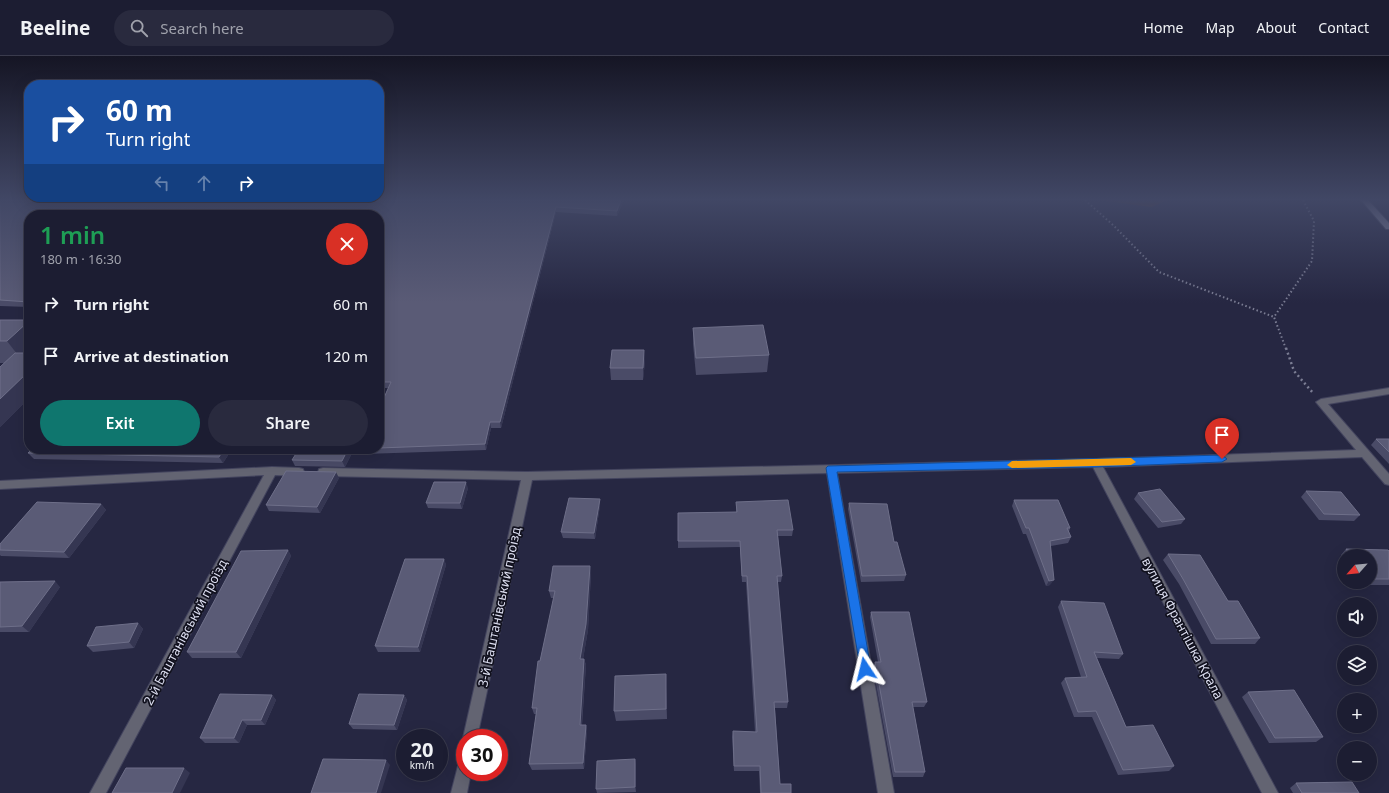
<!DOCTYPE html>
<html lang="en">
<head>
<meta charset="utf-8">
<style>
	body { margin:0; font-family:"Noto Sans",sans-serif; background:#292a3e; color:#f1f3f6; height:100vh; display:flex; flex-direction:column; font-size:15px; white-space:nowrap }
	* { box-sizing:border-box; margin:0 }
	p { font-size:13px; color:#a0a2ac }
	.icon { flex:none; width:22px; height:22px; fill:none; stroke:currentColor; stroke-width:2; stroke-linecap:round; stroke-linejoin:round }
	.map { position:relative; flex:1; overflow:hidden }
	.sheet { position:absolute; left:24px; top:154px; width:360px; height:244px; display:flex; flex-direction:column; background:#1c1d32; border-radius:16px; box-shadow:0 4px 16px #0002,0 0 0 1px #3a3b4d }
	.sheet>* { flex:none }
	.banner { position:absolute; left:24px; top:24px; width:360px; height:122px; border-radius:16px; box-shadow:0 4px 16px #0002,0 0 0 1px #3a3b4d; background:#1a4fa0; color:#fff; overflow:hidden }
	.needle { width:26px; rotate:243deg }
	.fabs { position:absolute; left:1337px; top:493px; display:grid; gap:8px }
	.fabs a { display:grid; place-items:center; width:40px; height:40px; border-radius:50%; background:#1c1d32; box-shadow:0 4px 16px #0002,0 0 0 1px #3a3b4d; font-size:20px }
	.speed { position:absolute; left:396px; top:673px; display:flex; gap:8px; font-size:20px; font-weight:700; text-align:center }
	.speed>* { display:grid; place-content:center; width:52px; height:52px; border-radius:50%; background:#1c1d32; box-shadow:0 4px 16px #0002,0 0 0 1px #3a3b4d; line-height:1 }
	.speed small { font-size:10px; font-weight:400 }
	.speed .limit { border:6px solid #d22; background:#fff; color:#111 }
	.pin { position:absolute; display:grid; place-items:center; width:34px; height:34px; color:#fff; margin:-41px -17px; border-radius:50% 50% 50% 0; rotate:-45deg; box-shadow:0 0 4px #0007 }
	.pin .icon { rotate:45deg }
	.me { position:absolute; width:44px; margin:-22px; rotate:350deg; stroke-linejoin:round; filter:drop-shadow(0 0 3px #0008) }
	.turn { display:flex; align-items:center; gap:14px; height:84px; padding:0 16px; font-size:18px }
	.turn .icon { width:52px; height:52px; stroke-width:2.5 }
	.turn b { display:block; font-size:28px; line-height:34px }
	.lanes { display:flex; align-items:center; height:38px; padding:0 16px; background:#0003; justify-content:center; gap:20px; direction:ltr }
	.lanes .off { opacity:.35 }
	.round { display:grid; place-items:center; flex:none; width:42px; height:42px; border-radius:21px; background:#292a3e }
	.overview { display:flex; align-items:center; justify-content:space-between; height:68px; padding:0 16px }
	h1 { font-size:24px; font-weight:600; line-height:30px; color:#1e9e55 }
	.button { display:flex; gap:8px; margin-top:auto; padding:8px 16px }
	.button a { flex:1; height:46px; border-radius:24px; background:#0f766e; color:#fff; font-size:16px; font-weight:600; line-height:46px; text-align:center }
	.button a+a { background:#292a3e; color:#f1f3f6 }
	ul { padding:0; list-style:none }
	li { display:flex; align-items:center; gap:12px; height:52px; padding:0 16px }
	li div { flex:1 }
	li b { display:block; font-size:15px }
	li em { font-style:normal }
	header { display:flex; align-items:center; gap:24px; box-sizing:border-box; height:56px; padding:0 20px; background:#1c1d32; border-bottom:1px solid #3a3b4d }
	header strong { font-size:19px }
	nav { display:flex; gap:22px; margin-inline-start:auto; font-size:14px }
	.search { width:280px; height:36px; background:#292a3e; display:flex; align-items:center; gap:10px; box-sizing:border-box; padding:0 14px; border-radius:22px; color:#a0a2ac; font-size:15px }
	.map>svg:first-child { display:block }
	.green { fill:#503122 }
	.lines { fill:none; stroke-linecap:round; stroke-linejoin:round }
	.street-casing { stroke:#43445e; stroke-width:2 }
	.secondary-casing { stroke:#43445e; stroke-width:2 }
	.path-far1 { stroke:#7b7d93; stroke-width:2; stroke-dasharray:1.5 2.5; stroke-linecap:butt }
	.path { stroke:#7b7d93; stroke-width:2.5; stroke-dasharray:2 3; stroke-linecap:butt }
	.street { fill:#636472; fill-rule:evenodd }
	.secondary { fill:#83849b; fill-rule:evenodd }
	.wall { fill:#4a4b67 }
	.shaded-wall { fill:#353652 }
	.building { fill:#5a5b76; stroke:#6e6f89 }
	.route { fill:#1a73e8; stroke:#114b97 }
	.slow { fill:#f59e0b }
	.labels { text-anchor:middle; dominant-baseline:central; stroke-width:3.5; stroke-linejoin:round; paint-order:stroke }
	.near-street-label { font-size:13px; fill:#dcdef0; stroke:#11111e }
</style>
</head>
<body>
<header>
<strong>Beeline</strong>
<div class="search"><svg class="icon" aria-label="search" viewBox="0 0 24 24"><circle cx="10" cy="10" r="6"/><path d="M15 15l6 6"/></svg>Search here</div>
<nav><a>Home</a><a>Map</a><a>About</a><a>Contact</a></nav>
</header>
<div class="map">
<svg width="1389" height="737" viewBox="0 0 1389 737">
	<rect width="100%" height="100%" fill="#262742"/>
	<!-- green -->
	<path class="green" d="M1097,144h71l-17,7z"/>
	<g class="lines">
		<!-- street casing -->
		<g class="street-casing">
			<g id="street">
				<path d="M1389,332v6l-61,10 61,70v11l-4,-1 -23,-27 -259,10 175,326h-16l-169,-326 -256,6 57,320h-16l-51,-320 -295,7 -55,258h-12v5l-2,-5 58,-258 -198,-4 -4,-1 -1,-3 1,-3 4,-1 204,4 569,-13 260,-9 -40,-48 5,-3z"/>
				<path d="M272,411l27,1 4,1 1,3 -1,3 -4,1 -24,-1 -169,318h-16l174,-318 -264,14v-8z"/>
				<path d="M465,700v16h6l-4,21h-16l9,-35z"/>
			</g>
		</g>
		<!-- secondary casing -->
		<g class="secondary-casing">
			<path id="secondary" d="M1361,144h7l21,23v6h-3z"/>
		</g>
		<!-- path-far1 -->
		<g class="path-far1">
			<path d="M1085,144l29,26 45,46 115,45"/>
			<path d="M1286,293l-12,-32 38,-56 2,-40 -11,-21"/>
		</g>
		<!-- path -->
		<path class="path" d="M1286,292l8,23 19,22"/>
		<!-- street -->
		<use href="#street" class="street"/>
		<!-- secondary -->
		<use href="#secondary" class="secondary"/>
	</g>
	<!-- wall -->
	<g class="wall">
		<path d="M0,144h624l-7,16 -61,-4 -55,216h-10l-5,22 -122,4 -2,-5h17v-40l9,-21h-9v-173h-350v92l-29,-1z"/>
		<path d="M0,264h29v78l-29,29 4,-64h-4z"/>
		<path d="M693,272l76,27 -2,17 -71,3 -3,-31z"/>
		<path d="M645,305l-2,19h-32l-1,-12z"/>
		<path d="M1376,383h13v25l-18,-19z"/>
		<path d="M32,393h200l-9,14 -189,-4 -6,-6z"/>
		<path d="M354,393l-9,18 -50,-1 -3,-6z"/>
		<path d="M339,422l-19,35 -51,-2 -3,-6z"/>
		<path d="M468,432l-6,21 -34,-1 -2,-5z"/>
		<path d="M1306,435l54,24 -6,6 -35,-1 -18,-23z"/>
		<path d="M1138,437l47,26 -4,5 -23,4 -24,-29z"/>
		<path d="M1014,444l56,28 -1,4 2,5 -3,6 -17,3 -1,39 -4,1 -20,-52h-3l-11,-28z"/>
		<path d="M736,446l57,28 -1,6h-14l4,40 -1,6h-4l11,120 -1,6h-12l5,76 11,9h-31l-1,-22h-25l-2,-34 1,-6 22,1 -9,-150h-4l-2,-35 -62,1v-35l58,-1z"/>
		<path d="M849,447l45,39 12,33 -2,6 -43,1 -13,-73z"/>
		<path d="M101,448l5,6 -37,48 -68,-2 -1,-1v-11z"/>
		<path d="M600,449l-5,34 -32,-1 -2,-6z"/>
		<path d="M1346,493l43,2v34h-27l-2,-3h10v-26h-26v4l-3,-5z"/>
		<path d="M288,494l3,6 -50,102h-49l-5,-6 25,-47z"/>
		<path d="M1168,498l60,47 32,37 -5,6h-44l-32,-60 -16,-24z"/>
		<path d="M444,503l2,6 -26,87h-42l-3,-6z"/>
		<path d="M591,517l-3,57 -5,29h1l2,6 -4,60h4l1,6 -3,38 -52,1 -3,-6 7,-50h-2l-2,-6 8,-47 14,-63h-3l-2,-7z"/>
		<path d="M0,526l60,5 -31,45h-29z"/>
		<path d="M1061,545l62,53 -4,5 -22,-1 29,69 48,39 -5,5 -51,4 -26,-58h-18l-13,-34 4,-5 16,-1 -23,-70z"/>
		<path d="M871,556l56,90 -3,5h-11l12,65 -2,5h-30l-20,-109 2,-6h3l-8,-45z"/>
		<path d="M138,567l5,6 -9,19 -41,4 -6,-6z"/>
		<path d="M666,629l1,34 -51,2 -2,-10z"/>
		<path d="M1248,636l75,45 -7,5 -47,1 -27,-46z"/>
		<path d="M272,639l4,5 -11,25h-18l-8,18h-34l-5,-5z"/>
		<path d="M404,639l3,5 -10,30 -44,-1 -4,-5z"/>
		<path d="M636,708v28l-39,1 -1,-4z"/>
		<path d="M1296,727l63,10h-66l-3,-5z"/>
	</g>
	<!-- shaded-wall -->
	<g class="shaded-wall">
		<path d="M621,144h3l-7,16v-5z"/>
		<path d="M556,151v5l-55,216 -1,-6z"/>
		<path d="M29,265v37l-5,5 -17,-22z"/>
		<path d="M644,294l1,11 -2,19v-12z"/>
		<path d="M29,315v27l-29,29v-28z"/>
		<path d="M490,366l1,6 -5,22 -1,-6z"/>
		<path d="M224,393h8l-9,14 -4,-6z"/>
		<path d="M348,393h6l-9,18 -3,-6z"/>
		<path d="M336,416l3,6 -19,35 -3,-6z"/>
		<path d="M466,426l2,6 -6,21 -2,-6z"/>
		<path d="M600,443v6l-5,34 -1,-6z"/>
		<path d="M101,448l5,6 -37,48 -5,-6z"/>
		<path d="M288,494l3,6 -50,102 -5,-6z"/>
		<path d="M444,503l2,6 -26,87 -2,-5z"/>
		<path d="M590,510l1,7 -3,57 -6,35 -2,-6z"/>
		<path d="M1054,524l-4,5 -4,1 3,-5z"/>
		<path d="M55,525l5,6 -31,45 -7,-6z"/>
		<path d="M138,567l5,6 -9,19 -5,-6z"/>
		<path d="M584,603l2,6 -5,66 -1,-6z"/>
		<path d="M272,639l4,5 -11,25 -4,-5z"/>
		<path d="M404,639l3,5 -10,30 -3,-5z"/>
		<path d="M242,664l5,5 -8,18 -5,-5z"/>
		<path d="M586,669l1,6 -3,38 -1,-6z"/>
		<path d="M635,703l1,5v28l-1,-5z"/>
		<path d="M386,704l4,5 -9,28h-5z"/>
		<path d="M184,712l6,5 -10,20h-8z"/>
	</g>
	<!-- building -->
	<g class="building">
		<path d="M0,144h621l-4,11 -61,-4 -56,215h-10l-5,22 -106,4v-39l12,-27h-12v-167h-350v87l-29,-2z"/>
		<path d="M0,264h29v1l-22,20h-7z"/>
		<path d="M763,269l6,30 -73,3 -3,-30z"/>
		<path d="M612,294h32l-1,18h-33z"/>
		<path d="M15,297h14v18l-29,28v-32z"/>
		<path d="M1376,383h13v13z"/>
		<path d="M32,393h192l-5,8 -191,-4z"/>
		<path d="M299,393h49l-6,12 -50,-1z"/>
		<path d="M286,415l50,1 -19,35 -51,-2z"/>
		<path d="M434,426h32l-6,21h-34z"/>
		<path d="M1160,433l25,30 -23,3 -24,-29z"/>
		<path d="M1306,435l35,1 19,23 -36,-1z"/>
		<path d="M569,442l31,1 -6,34 -33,-1z"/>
		<path d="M788,444l5,30h-16l5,46h-5l11,126h-14l6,82h11v9h-30l-1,-27h-26l-1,-35 24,1 -10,-156h-5l-2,-35h-62v-28l59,-1 -1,-10z"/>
		<path d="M1014,444h44l12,28h-3l4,9 -21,4 4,39 -5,1 -20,-53h-3z"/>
		<path d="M37,446l64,2 -37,48 -64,-2v-6z"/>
		<path d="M849,447l38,1 7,38h3l9,33 -44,1z"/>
		<path d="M1346,493l42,1 1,1v28h-19v-23h-19z"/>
		<path d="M288,494l-52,102h-49l54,-101z"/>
		<path d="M1168,498l32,1 28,46h10l22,37 -44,1 -33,-60z"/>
		<path d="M405,503h39l-26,88 -43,-1z"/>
		<path d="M553,510h37l-4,58 -6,35h4l-4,66h6l-3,38 -54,1 8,-56h-5l6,-47h2l15,-70h-6z"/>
		<path d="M55,525l-33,45 -22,1v-45z"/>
		<path d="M1061,545l43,2 19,51 -29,-2 32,75 27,-2 21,41 -51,4 -27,-59 -18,1 -13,-34 22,-1z"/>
		<path d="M871,556h38l18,90h-15l13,70h-30l-20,-110h6z"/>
		<path d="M138,567l-9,19 -42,4 9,-19z"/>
		<path d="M666,618v35l-52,2 1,-35z"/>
		<path d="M1294,634l29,47 -48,1 -27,-46z"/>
		<path d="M220,638l52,1 -11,25h-19l-8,18h-34z"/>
		<path d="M359,638l45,1 -10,30 -45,-1z"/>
		<path d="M323,703l63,1 -10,33h-65z"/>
		<path d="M635,703v28l-39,2 1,-28z"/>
		<path d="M126,712h58l-12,25h-60z"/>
		<path d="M1352,726l7,11h-57l-6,-10z"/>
	</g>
	<!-- sky -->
	<linearGradient id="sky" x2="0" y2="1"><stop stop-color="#151524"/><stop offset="0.58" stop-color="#414765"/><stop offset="1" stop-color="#414765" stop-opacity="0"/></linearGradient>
	<rect width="1389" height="247" fill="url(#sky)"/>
	<!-- route -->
	<path class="route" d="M1222,399l5,4 -5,3 -126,5 -259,5 34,197 -2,4 -4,2 -4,-2 -35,-205 2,-2z"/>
	<!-- slow -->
	<path class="slow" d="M1131,402l5,4 -5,3 -119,3 -5,-3 5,-4z"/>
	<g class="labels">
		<!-- near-street labels -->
		<g class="near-street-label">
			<text transform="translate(499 551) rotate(-78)">3-й Баштанівський проїзд</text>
			<text transform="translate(1183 572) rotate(62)">вулиця Франтішка Крала</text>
			<text transform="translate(185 576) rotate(-62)">2-й Баштанівський проїзд</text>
		</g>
	</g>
</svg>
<div class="fabs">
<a><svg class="needle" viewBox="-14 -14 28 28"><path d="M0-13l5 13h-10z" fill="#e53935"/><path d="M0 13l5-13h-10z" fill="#a0a2ac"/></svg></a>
<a><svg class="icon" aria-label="sound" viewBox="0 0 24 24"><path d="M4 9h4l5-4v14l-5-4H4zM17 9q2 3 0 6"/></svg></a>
<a><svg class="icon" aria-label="layers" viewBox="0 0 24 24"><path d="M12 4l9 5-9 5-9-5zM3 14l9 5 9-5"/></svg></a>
<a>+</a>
<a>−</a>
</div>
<div class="speed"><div>20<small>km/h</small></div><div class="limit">30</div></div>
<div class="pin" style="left:1222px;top:403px;background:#d93025"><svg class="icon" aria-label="arrive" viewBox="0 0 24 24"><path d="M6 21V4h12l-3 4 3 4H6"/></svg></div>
<svg class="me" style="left:865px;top:613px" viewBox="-20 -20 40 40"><path d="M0-17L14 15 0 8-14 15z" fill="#1a73e8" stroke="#fff" stroke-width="4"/></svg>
<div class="banner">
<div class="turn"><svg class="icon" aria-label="right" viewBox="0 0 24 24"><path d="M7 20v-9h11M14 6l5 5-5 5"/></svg><div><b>60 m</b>Turn right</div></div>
<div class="lanes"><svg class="icon off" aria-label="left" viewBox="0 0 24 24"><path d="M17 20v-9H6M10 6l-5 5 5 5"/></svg><svg class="icon off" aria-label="ahead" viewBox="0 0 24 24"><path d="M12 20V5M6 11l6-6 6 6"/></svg><svg class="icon" aria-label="right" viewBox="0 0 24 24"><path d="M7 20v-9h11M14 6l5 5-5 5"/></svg></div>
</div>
<section class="sheet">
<div class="overview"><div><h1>1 min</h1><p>180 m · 16:30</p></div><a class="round" style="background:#d93025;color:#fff"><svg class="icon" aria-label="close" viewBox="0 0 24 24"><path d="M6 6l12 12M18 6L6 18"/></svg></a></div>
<ul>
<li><svg class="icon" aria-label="right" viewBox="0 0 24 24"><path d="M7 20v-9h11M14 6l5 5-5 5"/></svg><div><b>Turn right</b></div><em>60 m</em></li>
<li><svg class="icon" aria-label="arrive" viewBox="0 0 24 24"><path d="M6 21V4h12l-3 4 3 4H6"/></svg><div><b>Arrive at destination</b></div><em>120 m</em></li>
</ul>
<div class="button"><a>Exit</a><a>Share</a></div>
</section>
</div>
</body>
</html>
